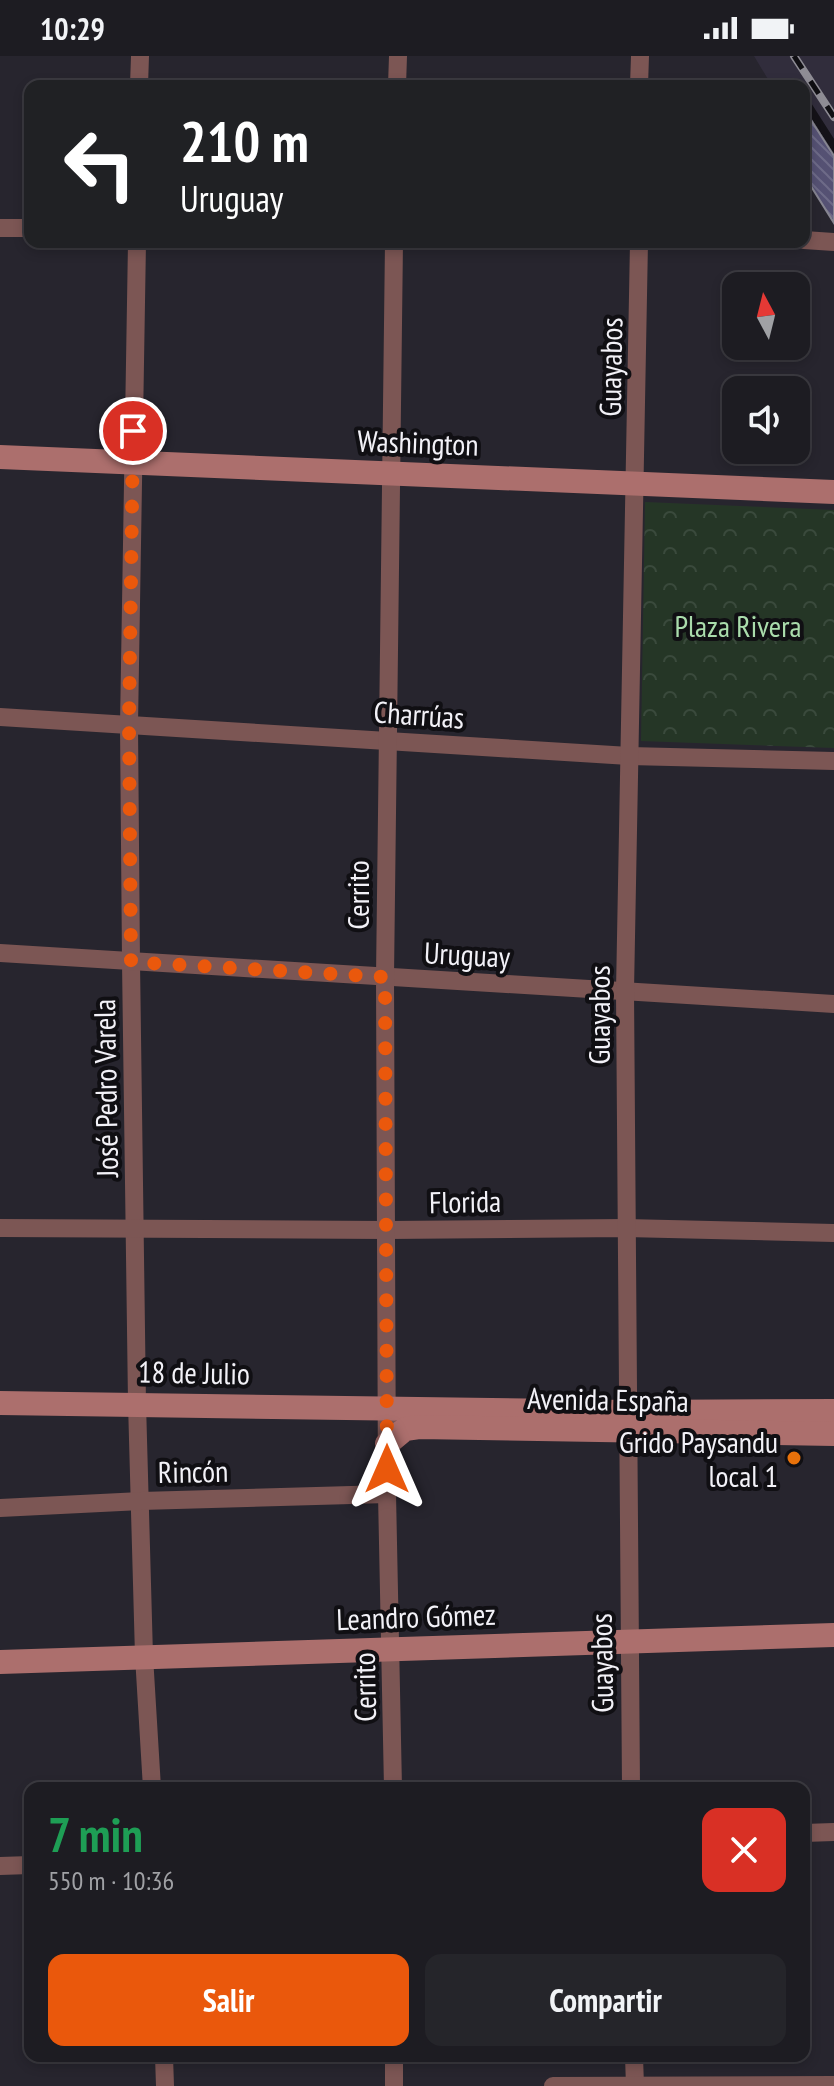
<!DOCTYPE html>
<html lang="es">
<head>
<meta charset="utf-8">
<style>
	body { margin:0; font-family:"PT Sans Narrow",sans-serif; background:#25252a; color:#f1f3f6; height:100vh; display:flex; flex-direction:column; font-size:30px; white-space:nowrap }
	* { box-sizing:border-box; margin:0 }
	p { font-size:26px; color:#a0a1a5 }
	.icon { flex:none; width:44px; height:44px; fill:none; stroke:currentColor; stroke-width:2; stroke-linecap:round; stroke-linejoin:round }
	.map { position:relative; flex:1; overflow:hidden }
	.details { position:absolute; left:24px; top:1726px; width:786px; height:280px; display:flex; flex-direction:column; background:#1d1c22; border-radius:16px; box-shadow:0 4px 12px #0003,0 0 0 2px #3b3a40 }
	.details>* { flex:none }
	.top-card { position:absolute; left:24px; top:24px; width:786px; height:168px; border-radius:16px; box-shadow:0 4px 12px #0003,0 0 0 2px #3b3a40; background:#202124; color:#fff; overflow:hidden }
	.needle { width:52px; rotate:353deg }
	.buttons { position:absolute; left:722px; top:216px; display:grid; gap:16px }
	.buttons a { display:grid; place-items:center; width:88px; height:88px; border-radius:16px; background:#1d1c22; box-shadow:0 4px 12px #0003,0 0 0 2px #3b3a40; font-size:40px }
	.pin { position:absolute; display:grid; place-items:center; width:68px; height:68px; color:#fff; margin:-34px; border:4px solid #fff; border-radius:50%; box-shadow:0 2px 8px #0007 }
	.me { position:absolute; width:88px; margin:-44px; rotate:0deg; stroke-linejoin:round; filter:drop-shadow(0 0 6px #0008) }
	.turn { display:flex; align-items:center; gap:28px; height:168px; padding:0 24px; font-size:36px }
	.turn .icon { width:104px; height:104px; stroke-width:2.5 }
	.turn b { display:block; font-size:56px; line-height:68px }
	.round { display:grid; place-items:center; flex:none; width:84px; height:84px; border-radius:16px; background:#25252a }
	.summary { display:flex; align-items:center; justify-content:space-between; height:136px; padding:0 24px }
	h1 { font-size:48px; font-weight:600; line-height:60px; color:#1e9e55 }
	.cta { display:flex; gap:16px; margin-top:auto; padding:16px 24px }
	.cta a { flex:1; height:92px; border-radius:16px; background:#ea580c; color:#fff; font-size:32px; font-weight:600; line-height:92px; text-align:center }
	.cta a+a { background:#25252a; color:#f1f3f6 }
	.status { display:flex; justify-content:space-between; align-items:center; height:56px; padding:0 40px; background:#1d1c22; direction:ltr }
	.status svg { height:22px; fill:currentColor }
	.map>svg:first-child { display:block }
	.built { fill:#312d3c }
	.forest { fill:url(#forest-crowns) }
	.building { fill:url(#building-back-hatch); stroke:#868591; stroke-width:2; filter:url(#shadow) }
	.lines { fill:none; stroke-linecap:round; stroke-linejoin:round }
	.street { stroke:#7c5654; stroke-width:18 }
	.secondary { stroke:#ac6f6d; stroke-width:24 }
	.rail-casing { stroke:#8e8c94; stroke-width:8 }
	.rail { stroke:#100f13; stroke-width:5; stroke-dasharray:15; stroke-linecap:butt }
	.route { stroke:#ea580c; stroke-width:14; stroke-dasharray:0 25.2 }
	.food-dot { fill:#e8710a; stroke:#100f13; stroke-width:3 }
	.labels { text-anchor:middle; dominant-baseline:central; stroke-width:8; stroke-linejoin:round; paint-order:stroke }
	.street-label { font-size:30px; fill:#f2f1f7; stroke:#100f13 }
	.park-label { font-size:30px; fill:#aadcac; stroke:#100f13 }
	.poi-label { font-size:30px; fill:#f2f1f7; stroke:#100f13; text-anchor:end }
</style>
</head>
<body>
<div class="status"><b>10:29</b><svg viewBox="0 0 49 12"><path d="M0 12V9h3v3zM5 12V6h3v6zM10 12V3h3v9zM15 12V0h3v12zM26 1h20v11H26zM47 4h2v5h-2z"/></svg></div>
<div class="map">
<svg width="834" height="2030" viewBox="0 0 834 2030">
	<defs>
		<pattern id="forest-crowns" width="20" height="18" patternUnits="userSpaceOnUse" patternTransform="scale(2)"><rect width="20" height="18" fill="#253626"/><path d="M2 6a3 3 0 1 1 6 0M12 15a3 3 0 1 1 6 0" fill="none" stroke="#3a4a3c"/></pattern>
		<pattern id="building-back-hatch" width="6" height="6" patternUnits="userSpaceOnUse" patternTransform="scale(2)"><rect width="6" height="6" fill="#555173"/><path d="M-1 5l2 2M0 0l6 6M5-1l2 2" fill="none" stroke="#6e6a88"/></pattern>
		<filter id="shadow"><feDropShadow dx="6" dy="-6" stdDeviation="0" flood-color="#0009"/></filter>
	</defs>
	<rect width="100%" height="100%" fill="#27252e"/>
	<!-- built -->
	<path class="built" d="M754,0h80v136l-30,-51v-55h-32z"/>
	<!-- forest -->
	<path class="forest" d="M645,446l189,8v238l-193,-7z"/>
	<!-- building -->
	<path class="building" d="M804,53l30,47v67l-30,-48z"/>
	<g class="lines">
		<!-- street -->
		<g class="street">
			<path d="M139,30l1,-30"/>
			<path d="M397,30l1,-30"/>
			<path d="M639,30l1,-30"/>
			<path d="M0,172h30"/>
			<path d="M804,184l30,2"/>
			<path d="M137,186l-8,483 2,237 6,441 7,253 8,132"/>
			<path d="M0,661l629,39 205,5"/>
			<path d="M0,897l834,51"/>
			<path d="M0,1172l387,2 239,-2 208,5"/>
			<path d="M0,1452l141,-7 246,-7"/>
			<path d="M393,1732l-6,-294 -2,-517 9,-735"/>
			<path d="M631,1732l-6,-797 14,-749"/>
			<path d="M804,1777l30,-1"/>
			<path d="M0,1810l30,-1"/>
			<path d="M164,2000l1,30"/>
			<path d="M394,2000v30"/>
			<path d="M634,2000l1,30"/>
			<path d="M553,2030l281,-1"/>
		</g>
		<!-- secondary -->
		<g class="secondary">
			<path d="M0,401l834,35"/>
			<path d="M0,1347l628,9 206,-1"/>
			<path d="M387,1388l18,-15 14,-2 415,7"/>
			<path d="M0,1606l834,-27"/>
		</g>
		<!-- rail casing -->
		<g class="rail-casing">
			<path id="rail" d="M794,0l40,61"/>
		</g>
		<!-- rail -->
		<use href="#rail" class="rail"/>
	</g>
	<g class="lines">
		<!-- route -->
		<path class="route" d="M133,375l-4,294 2,237 254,15 2,492"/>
	</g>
	<!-- markers -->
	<circle class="food-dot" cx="794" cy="1402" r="8"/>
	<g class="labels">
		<!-- street labels -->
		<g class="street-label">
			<text transform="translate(610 311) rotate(-89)">Guayabos</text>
			<text transform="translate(418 386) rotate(2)">Washington</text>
			<text transform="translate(419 658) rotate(4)">Charrúas</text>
			<text transform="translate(357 839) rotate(-90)">Cerrito</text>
			<text transform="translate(467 898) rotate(3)">Uruguay</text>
			<text transform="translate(598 959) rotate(-90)">Guayabos</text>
			<text transform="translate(105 1032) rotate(-91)">José Pedro Varela</text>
			<text transform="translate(465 1145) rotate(-1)">Florida</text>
			<text transform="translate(194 1316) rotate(1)">18 de Julio</text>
			<text transform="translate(608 1343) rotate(1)">Avenida España</text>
			<text transform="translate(193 1415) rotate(-1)">Rincón</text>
			<text transform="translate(416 1560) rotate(-2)">Leandro Gómez</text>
			<text transform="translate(601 1607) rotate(-91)">Guayabos</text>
			<text transform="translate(364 1631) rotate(-91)">Cerrito</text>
		</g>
		<!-- park labels -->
		<g class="park-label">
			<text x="738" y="569">Plaza Rivera</text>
		</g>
		<!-- poi labels -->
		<g class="poi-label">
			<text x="778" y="1385">Grido Paysandu<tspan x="778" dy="34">local 1</tspan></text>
		</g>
	</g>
</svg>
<div class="buttons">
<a><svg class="needle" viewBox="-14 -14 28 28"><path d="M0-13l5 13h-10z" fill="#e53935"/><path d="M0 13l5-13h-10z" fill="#a0a1a5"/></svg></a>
<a><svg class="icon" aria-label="sound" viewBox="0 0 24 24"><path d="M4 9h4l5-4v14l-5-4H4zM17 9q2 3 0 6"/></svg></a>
</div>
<div class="pin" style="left:133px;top:375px;background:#d93025"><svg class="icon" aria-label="arrive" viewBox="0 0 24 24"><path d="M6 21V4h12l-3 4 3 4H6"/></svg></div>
<svg class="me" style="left:387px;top:1413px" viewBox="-20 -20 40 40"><path d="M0-17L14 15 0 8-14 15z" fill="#ea580c" stroke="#fff" stroke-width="4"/></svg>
<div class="top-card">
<div class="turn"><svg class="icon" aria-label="left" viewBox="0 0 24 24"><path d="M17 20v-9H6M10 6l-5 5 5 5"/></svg><div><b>210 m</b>Uruguay</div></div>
</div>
<section class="details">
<div class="summary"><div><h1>7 min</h1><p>550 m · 10:36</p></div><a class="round" style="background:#d93025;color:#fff"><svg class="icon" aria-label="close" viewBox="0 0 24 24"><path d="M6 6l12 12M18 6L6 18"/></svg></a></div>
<div class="cta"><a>Salir</a><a>Compartir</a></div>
</section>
</div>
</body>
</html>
